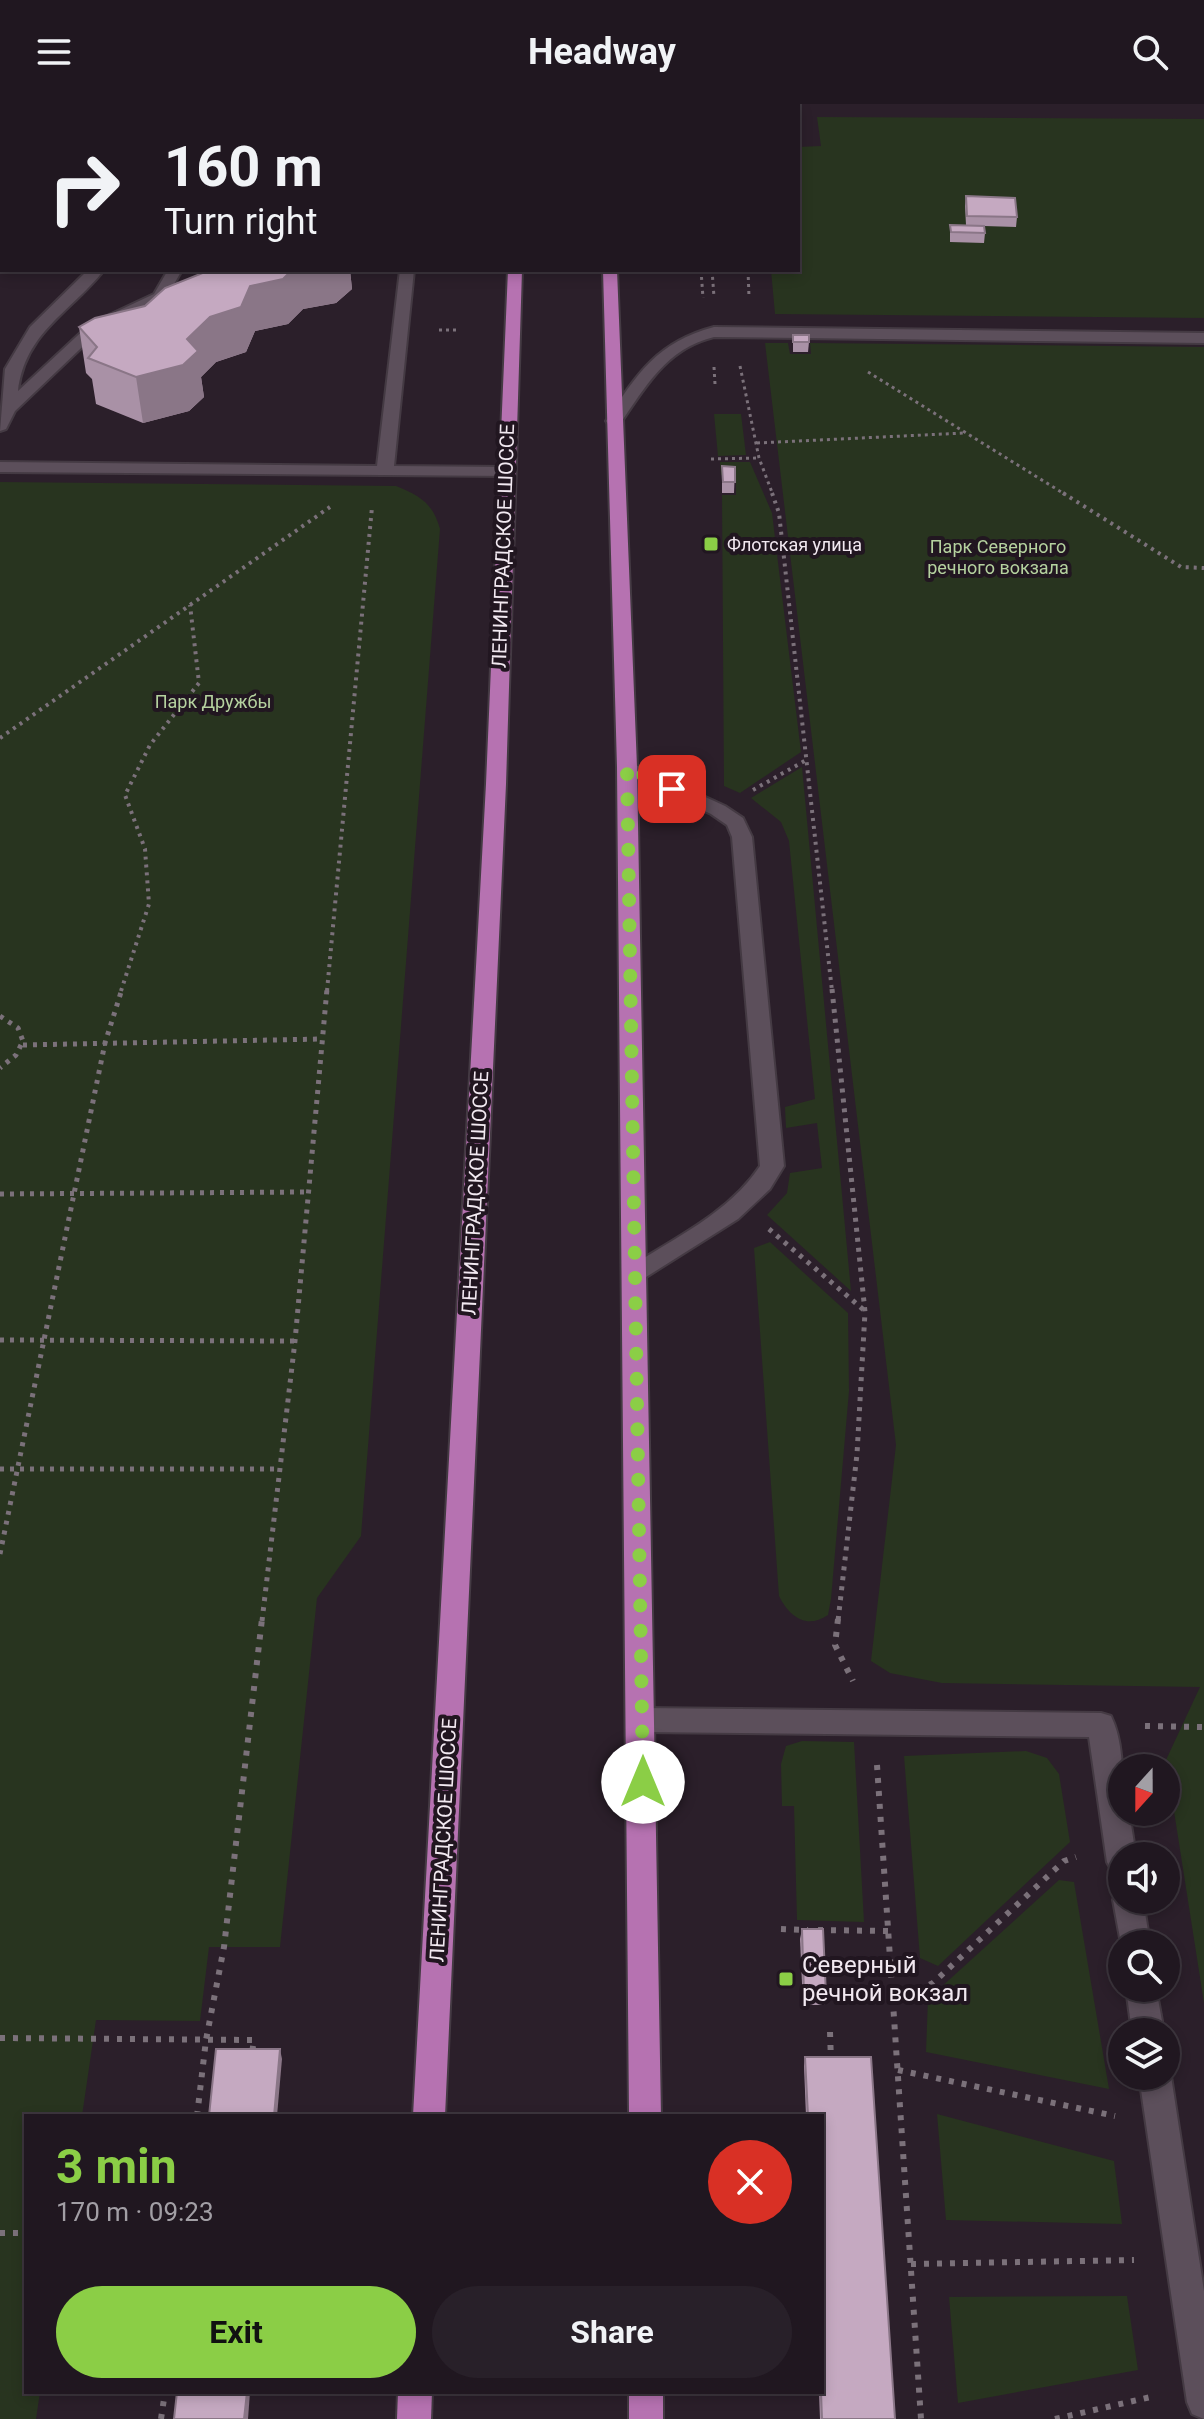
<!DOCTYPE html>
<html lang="en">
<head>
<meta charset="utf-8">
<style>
	body { margin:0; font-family:Roboto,sans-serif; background:#282029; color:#f1f3f6; height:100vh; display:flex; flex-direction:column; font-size:30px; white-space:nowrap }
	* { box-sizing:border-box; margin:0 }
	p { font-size:26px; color:#a29fa5 }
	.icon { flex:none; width:44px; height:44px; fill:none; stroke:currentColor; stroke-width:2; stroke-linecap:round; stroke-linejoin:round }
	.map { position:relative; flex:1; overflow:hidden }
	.sheet { position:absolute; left:24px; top:2010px; width:800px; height:280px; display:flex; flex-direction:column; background:#201720; border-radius:0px; box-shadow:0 4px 12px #0003,0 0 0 2px #3d363e }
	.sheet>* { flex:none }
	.top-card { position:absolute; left:0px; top:0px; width:800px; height:168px; box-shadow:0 4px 12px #0003,0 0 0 2px #3d363e; background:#201720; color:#f1f3f6; overflow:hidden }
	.needle { width:52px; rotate:201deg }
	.controls { position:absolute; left:1108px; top:1650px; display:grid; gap:16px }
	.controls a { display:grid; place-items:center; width:72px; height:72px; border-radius:50%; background:#201720; box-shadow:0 4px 12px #0003,0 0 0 2px #3d363e; font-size:40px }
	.pin { position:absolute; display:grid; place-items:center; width:68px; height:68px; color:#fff; margin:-34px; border-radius:16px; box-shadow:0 4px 12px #0006 }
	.me { position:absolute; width:88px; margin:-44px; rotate:0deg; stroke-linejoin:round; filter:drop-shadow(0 0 6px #0008) }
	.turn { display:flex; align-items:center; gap:28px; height:168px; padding:0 32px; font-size:36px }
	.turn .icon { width:104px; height:104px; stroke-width:2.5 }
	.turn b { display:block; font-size:56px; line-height:68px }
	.round { display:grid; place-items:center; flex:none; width:84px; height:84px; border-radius:42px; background:#282029 }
	.overview { display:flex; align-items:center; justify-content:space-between; height:136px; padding:0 32px }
	h1 { font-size:48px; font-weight:700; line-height:60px; color:#8bce46 }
	.action { display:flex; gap:16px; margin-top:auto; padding:16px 32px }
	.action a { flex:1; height:92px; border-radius:48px; background:#8bce46; color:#111; font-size:32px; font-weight:700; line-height:92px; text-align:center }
	.action a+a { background:#282029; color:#f1f3f6 }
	header { display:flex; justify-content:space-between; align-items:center; height:104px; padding:0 32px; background:#201720; font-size:36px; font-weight:700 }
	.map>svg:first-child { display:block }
	.green { fill:#28341f }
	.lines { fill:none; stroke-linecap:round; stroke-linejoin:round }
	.minor-casing { stroke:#443a43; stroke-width:4 }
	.major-casing { stroke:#443a43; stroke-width:4 }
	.path-far3 { stroke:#7b717a; stroke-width:3; stroke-dasharray:3 4; stroke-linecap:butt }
	.path-far2 { stroke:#7b717a; stroke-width:4; stroke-dasharray:3 5; stroke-linecap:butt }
	.path-far1 { stroke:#7b717a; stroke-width:5; stroke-dasharray:4 6; stroke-linecap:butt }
	.path { stroke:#7b717a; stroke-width:6; stroke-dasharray:5 8; stroke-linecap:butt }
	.minor { fill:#5c4f5b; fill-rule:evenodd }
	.major { fill:#b672b1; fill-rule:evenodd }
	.wall { fill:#a991a6 }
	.shaded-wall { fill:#8a7687 }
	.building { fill:#c5a9c1; stroke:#8a7687; stroke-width:2 }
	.route { stroke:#8bce46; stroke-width:14; stroke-dasharray:0 25.2 }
	.poi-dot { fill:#8bce46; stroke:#211620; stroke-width:3 }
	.labels { text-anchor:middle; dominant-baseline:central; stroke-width:8; stroke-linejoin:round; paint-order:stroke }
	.far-poi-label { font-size:18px; fill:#f2e9f1; stroke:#211620; text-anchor:start }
	.far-park-label { font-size:18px; fill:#b5d29f; stroke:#211620 }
	.street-label { font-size:20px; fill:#f2e9f1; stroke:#211620 }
	.near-poi-label { font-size:24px; fill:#f2e9f1; stroke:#211620; text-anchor:start }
</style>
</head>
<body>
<header><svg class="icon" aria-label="menu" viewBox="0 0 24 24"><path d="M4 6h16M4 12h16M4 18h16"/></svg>Headway<svg class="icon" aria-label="search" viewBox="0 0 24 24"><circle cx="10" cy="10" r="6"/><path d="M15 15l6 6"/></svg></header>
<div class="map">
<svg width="1204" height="2315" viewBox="0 0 1204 2315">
	<rect width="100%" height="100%" fill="#2b1f2a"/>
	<!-- green -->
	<g class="green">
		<path d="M817,13l387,2v199l-429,-4 -4,-44h27v-123l23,-1z"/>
		<path d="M765,239h23l2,11h21l-1,-11 394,4v1656l-38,-243 34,-73 -258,-4 -52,-10 -19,-12 25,-216z"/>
		<path d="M714,310h27l5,41 -28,1z"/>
		<path d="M720,358h30l22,51 29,239 -61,41 -16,-7 -2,-291h14v-19l-15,-1z"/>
		<path d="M0,378l396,4c24,10 37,17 44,43l-79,1007 -44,62 -37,349h-71l-9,74 -104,-1 -14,96h-56v276h14l-4,27h-36z"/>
		<path d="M802,663l49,524 -84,-76 20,-22 3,-20 32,-5 -5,-45 -31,5 -1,-21 30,-8 -26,-258 -8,-19 -30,-24z"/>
		<path d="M770,1138l78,71 1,78 -18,208 -3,16c-22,15 -39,1 -49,-19l-25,-348z"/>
		<path d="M802,1637l52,1 10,180 -67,-2 -3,-114h-12l-1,-42 5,-18z"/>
		<path d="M1026,1647l21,7 12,16 11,68 -132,124 -18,-8 -16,-202z"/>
		<path d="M1059,1776l15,2 35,207 -183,-37 2,-53z"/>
		<path d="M937,2010l177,47 8,63 -176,-4z"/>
		<path d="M1127,2192l11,74 -180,33 -9,-106z"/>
	</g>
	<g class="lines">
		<!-- minor casing -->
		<g class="minor-casing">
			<g id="minor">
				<rect x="246" y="0" width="14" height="2"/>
				<rect x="417" y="0" width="14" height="2"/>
				<rect x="0" y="80" width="2" height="10"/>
				<path d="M88,166h16c-33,42 -79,62 -86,121l72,-67 64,-30 14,-24h14l-17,30 -65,30 -85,81 -9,18 -6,2 5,-62 25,-42z"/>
				<path d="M400,166h14l-20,196 111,1 6,1 2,4 -2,4 -511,-4v-10l377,4z"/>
				<path d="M714,223l490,6v10l-490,-6c-47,11 -69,50 -94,87h-12l-2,-3c31,-47 51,-79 108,-94z"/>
				<path d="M627,657l98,45 18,12 9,19 32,329 -14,23 -32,30 -103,65 -9,-3 -3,-6 3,-6c47,-30 103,-56 134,-103l-28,-329 -5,-12 -16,-11 -91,-43 -3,-4 3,-4z"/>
				<path d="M642,1604l459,5 10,3c14,29 11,65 11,96h7l7,44h-14v19l-10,-4 -5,-9 -18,-125 -447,-5 -10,-3 -4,-9 4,-9z"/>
				<path d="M1122,1785v11h21l7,44h-28v5l-9,-49 4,-10z"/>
				<path d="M1126,1884h30l8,44h-32z"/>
				<path d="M1166,1961l5,11 33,215v128l-12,-5 -5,-12 -48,-326h27z"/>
			</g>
		</g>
		<!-- major casing -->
		<g class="major-casing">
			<g id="major">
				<rect x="516" y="0" width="14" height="2"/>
				<rect x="603" y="0" width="14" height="2"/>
				<path d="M508,166h14l-16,514 -61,1332h-32l73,-1332z"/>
				<path d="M603,166h14l20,497 24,1349h-32l-12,-1349z"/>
				<path d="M398,2288h34l-1,27h-34z"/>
				<rect x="629" y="2288" width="34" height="27"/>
			</g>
		</g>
		<!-- path-far3 -->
		<g class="path-far3">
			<path d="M736,0l3,2"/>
			<path d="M701,166l2,28"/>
			<path d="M712,166l2,27"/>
			<path d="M748,166l1,27"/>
			<path d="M439,226h17"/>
			<path d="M740,262l19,92 14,37"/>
			<path d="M714,263l1,17"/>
			<path d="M868,268l198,123"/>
			<path d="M757,339l208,-10"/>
			<path d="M711,355l48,-1"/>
		</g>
		<!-- path-far2 -->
		<g class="path-far2">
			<path d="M772,389l7,20 53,478"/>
			<path d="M1063,389l118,74 23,1"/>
			<path d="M0,634l330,-231"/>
			<path d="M753,686l55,-31"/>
			<path d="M121,887l28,-87 -4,-55 -20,-54 25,-50 49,-62 -9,-78"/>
			<path d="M327,887l45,-484"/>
		</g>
		<!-- path-far1 -->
		<g class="path-far1">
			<path d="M832,885l33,323 -8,142 -19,167"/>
			<path d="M0,912l18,12 5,13 -7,14 -16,13"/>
			<path d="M23,941l299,-6"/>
			<path d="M0,1090l307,-2"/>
			<path d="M769,1125l96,82"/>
			<path d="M0,1236l295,1"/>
			<path d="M0,1365h279"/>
			<path d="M0,1450l105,-511 17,-54"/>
			<path d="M262,1517l33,-280 32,-352"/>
		</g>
		<!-- path -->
		<g class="path">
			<path d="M838,1515l-3,26 18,36"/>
			<path d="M1145,1622l59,1"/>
			<path d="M877,1661l44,654"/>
			<path d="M781,1825l27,1"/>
			<path d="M818,1826l70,1"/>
			<path d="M894,1897l39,-18 131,-122 12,-4"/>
			<path d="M830,1928l1,29"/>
			<path d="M0,1934l254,2 -2,13"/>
			<path d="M898,1966l217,46"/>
			<path d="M197,2012l9,-76 18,-93 38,-328"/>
			<path d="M0,2129h26"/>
			<path d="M911,2160l223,-4"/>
			<path d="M161,2315l4,-27"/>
			<path d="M1055,2315l100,-23"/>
		</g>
		<!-- minor -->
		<use href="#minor" class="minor"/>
		<!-- major -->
		<use href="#major" class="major"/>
	</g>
	<!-- wall -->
	<g class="wall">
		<path d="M9,0h117l3,2h-120z"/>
		<path d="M205,0h36l-1,2h-34z"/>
		<path d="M966,92l51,21 -1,10 -32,-1 1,7 -1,10 -34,-1v-17h16l-1,-19z"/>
		<path d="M205,166h145l2,19 -16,14 -33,6 -15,15 -33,7 -9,21 -30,10 -15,15 3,20 -15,14 -46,12 -47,-19 -4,-25 -6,-6 -7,-46 66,-21 60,-34z"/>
		<path d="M793,231l16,7 -1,10h-15z"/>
		<path d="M722,362l13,1 -1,26h-12z"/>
		<path d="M802,1825l24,66 -1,10h-22l-3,-66z"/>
		<path d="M805,1953h66l24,362h-75l-1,-27h3v-276h-16l-2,-50z"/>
	</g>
	<!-- shaded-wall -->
	<g class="shaded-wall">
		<path d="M292,166h58l2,19 -16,14 -33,6 -15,15 -33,7 -9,21 -30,10 -15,15 3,20 -15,14 -46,12 -7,-46 51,-38 23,-22 40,-31z"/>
		<path d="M280,1945l2,10 -5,57h-3z"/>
		<path d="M247,2288h3l-2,27h-4z"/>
	</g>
	<!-- building -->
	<g class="building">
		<path d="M38,0h88l3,2h-88z"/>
		<path d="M297,0h70l-1,2h-69z"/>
		<path d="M966,92l49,2 2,19 -50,-1z"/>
		<path d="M950,121l34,1 1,7 -34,-1z"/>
		<path d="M210,166h82l-9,9 -33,7 -9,21 -31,10 -23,22 11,12 -15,14 -47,12 -48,-19 9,-11 -18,-20 16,-9 50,-12 20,-18z"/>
		<rect x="793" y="231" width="16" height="7"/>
		<path d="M722,362l13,1v15h-12z"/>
		<path d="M802,1825h21l3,66h-22z"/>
		<path d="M216,1945h64l-6,67h-65z"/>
		<path d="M805,1953h66l24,362h-73l-1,-27h1v-276h-14z"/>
		<path d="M177,2288h70l-3,27h-70z"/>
	</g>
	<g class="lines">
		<!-- route -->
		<path class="route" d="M643,1678l-16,-1015 45,22"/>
	</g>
	<!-- markers -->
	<g class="poi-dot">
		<rect x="703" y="432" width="16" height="16" rx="4"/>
		<rect x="778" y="1867" width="16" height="16" rx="4"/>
	</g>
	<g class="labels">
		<!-- far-poi labels -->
		<g class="far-poi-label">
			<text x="727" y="440">Флотская улица</text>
		</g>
		<!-- far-park labels -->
		<g class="far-park-label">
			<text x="998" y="442">Парк Северного<tspan x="998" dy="21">речного вокзала</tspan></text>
			<text x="213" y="597">Парк Дружбы</text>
		</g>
		<!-- street labels -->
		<g class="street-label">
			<text transform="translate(503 442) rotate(-88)">ЛЕНИНГРАДСКОЕ ШОССЕ</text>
			<text transform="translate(475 1089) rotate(-87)">ЛЕНИНГРАДСКОЕ ШОССЕ</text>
			<text transform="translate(443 1736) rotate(-87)">ЛЕНИНГРАДСКОЕ ШОССЕ</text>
		</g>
		<!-- near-poi labels -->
		<g class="near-poi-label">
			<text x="802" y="1861">Северный<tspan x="802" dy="28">речной вокзал</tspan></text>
		</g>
	</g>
</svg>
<div class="controls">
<a><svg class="needle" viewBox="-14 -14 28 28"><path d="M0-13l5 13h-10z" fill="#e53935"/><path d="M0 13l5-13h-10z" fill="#a29fa5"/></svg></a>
<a><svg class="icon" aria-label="sound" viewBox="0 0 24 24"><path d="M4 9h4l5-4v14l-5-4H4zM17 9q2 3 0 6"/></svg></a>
<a><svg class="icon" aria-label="search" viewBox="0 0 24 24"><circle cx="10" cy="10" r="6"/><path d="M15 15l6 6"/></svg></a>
<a><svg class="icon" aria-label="layers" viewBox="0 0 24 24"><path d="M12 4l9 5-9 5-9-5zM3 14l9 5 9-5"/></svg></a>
</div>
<div class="pin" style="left:672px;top:685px;background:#d93025"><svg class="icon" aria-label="arrive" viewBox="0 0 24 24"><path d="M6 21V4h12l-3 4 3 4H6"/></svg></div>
<svg class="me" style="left:643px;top:1678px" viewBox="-20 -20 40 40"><circle r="19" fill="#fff"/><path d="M0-13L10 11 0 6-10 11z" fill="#8bce46"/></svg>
<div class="top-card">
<div class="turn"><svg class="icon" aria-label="right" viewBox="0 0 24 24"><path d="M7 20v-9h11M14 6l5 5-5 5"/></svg><div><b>160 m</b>Turn right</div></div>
</div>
<section class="sheet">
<div class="overview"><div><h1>3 min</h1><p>170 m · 09:23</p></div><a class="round" style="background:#d93025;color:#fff"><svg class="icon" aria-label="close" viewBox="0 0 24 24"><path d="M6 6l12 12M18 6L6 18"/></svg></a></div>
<div class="action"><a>Exit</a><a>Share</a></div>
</section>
</div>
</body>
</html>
